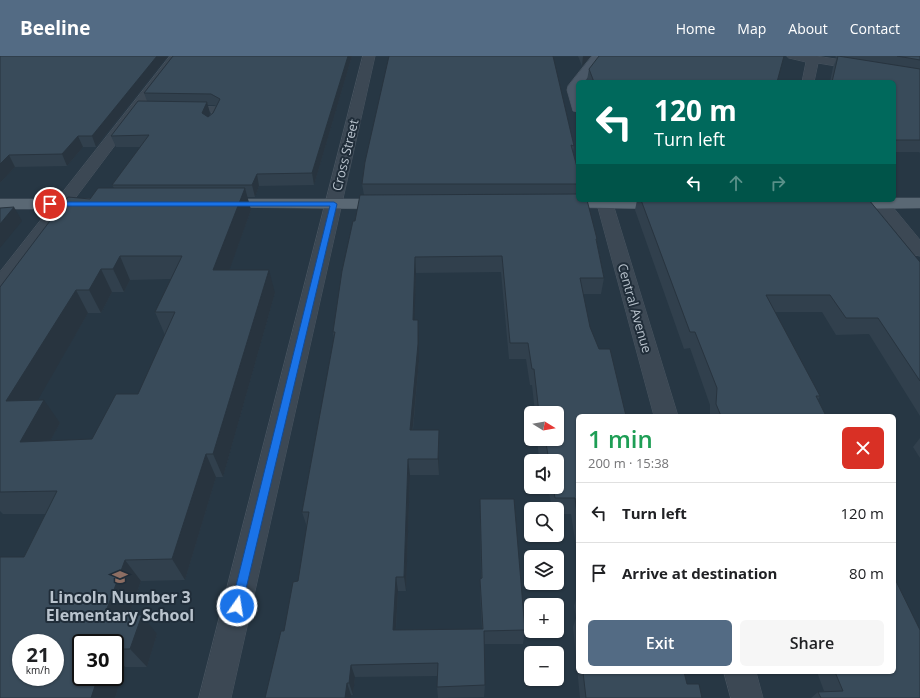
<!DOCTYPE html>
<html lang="en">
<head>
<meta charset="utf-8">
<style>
	body { margin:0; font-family:"Open Sans",sans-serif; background:#f6f6f6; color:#202124; height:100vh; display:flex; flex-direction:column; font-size:15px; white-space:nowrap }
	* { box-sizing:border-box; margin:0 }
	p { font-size:13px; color:#757577 }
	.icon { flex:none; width:22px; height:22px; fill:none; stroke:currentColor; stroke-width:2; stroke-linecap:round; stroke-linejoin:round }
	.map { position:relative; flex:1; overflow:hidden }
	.panel { position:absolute; left:576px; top:358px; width:320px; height:260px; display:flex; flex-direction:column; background:#fff; border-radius:6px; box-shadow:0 1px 3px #0004 }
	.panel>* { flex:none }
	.top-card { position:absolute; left:576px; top:24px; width:320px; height:122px; border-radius:6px; box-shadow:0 1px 3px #0004; background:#00695c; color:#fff; overflow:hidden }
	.needle { width:26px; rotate:101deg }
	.buttons { position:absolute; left:524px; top:350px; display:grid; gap:8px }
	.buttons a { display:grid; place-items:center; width:40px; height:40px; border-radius:6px; background:#fff; box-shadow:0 1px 3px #0004; font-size:20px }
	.speed { position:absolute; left:12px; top:578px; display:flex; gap:8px; font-size:20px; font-weight:700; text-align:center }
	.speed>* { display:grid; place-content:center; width:52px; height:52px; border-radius:50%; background:#fff; box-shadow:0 1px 3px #0004; line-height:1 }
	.speed small { font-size:10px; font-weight:400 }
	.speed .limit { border:2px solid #111; border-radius:6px; background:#fff; color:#111 }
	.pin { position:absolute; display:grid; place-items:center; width:34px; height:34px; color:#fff; margin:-17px; border:2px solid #fff; border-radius:50%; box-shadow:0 1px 4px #0007 }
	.me { position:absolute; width:44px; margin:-22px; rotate:13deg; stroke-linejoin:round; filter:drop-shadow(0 0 3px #0008) }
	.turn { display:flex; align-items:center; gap:14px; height:84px; padding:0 12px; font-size:18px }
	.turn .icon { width:52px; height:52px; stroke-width:2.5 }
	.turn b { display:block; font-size:28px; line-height:34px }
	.lanes { display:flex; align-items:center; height:38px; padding:0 12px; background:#0003; justify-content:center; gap:20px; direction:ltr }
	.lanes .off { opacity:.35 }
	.round { display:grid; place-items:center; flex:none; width:42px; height:42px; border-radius:6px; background:#f6f6f6 }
	.headline { display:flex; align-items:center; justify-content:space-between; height:68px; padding:0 12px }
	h1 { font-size:24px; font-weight:600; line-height:30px; color:#1e9e55 }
	.button { display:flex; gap:8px; margin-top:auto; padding:8px 12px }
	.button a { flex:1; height:46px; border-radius:6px; background:#536b84; color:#fff; font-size:16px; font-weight:600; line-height:46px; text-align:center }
	.button a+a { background:#f6f6f6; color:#202124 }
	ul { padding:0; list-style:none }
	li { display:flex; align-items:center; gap:12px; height:60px; padding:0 12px; border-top:1px solid #e0e0e0 }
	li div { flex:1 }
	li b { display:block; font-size:15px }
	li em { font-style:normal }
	header { display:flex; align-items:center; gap:24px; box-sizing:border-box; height:56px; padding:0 20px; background:#536b84; color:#fff }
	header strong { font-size:19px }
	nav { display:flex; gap:22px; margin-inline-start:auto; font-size:14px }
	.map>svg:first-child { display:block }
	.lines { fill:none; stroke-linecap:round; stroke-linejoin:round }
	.lane-casing { stroke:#485460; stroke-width:1 }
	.street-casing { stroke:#485460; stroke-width:1 }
	.secondary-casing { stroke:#485460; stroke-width:1 }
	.primary-casing { stroke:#485460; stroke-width:1 }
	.lane { fill:#3c4854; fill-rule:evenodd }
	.street { fill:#3c4854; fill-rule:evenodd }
	.secondary { fill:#4a5867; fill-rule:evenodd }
	.primary { fill:#5a6874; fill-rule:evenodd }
	.wall { fill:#31404d; fill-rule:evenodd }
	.shaded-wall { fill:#28343f }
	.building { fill:#394b5a; stroke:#28343f; fill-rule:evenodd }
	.route { fill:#1a73e8; stroke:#114b97 }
	.labels { text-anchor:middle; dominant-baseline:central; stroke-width:4; stroke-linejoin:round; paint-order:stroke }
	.street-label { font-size:13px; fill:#b9c3cd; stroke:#202d39 }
	.near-poi-label { font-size:16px; font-weight:bold; fill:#b9c3cd; stroke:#202d39 }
</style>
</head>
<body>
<header>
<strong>Beeline</strong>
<nav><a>Home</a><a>Map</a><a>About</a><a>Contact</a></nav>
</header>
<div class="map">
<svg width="920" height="642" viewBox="0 0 920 642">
	<rect width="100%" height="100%" fill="#273744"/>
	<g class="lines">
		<!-- lane casing -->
		<g class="lane-casing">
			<path id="lane" d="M190,50l27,1 4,3 -6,14 -4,3 -4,-3 5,-12 -25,-1 -1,-2z"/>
		</g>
		<!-- street casing -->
		<g class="street-casing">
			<g id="street">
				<path d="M170,0h12l-175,233 -7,2v-19z"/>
				<path d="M363,0h12l-144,642h-32z"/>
				<path d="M787,0h29l104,16v8l-102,-17 -4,19h-12l4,-20 -17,-4z"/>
				<path d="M609,144l4,4 65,212h-24l-57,-212 2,-3z"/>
				<path d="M870,144h17l33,40v16l-6,-1z"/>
				<path d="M724,616h32l7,26h-32z"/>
			</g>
		</g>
		<!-- secondary casing -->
		<g class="secondary-casing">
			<path id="secondary" d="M592,0h12l-20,26h-6v30l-5,-1 -6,-21 1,-4z"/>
		</g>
		<!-- primary casing -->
		<g class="primary-casing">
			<g id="primary">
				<path d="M894,142h26v10l-79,1 -6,-2 -2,-3 4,-4h57z"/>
				<path d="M0,143h93l6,2 2,3 -2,3 -6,2h-93z"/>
				<path d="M219,143h170l6,2 2,3 -2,3 -6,2 -176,-2 -2,-3 2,-3z"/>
				<path d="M557,143l114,1 4,4 -2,3 -6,2 -116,-2 -2,-3 2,-3z"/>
			</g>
		</g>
		<!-- lane -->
		<use href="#lane" class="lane"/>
		<!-- street -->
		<use href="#street" class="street"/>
		<!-- secondary -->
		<use href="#secondary" class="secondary"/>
		<!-- primary -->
		<use href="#primary" class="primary"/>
	</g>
	<!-- wall -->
	<g class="wall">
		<path d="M0,0h168l-72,91h-13l-16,19 -52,1 -15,16z"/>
		<path d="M173,0h179l-38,129 -55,1 -4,11h-8l4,13 -22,60 46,23 -52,184h-7l-31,103 -44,1 -12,33 28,20 -10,33h-22l-10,31 -91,-141 22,-43h-43l-3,-3v-224l90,-88 24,-11 -2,-3 29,-38h-25l-5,-11 36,-35 -3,-8zM207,49h7l2,1 -3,7 -5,4 2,-4zM171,223l-16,33 10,23 -27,59 -46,45 -42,2 10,-18 -23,-23 51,-87h13l11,-21h12l6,-12zM81,587h34v34z"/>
		<path d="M578,0h13l-9,10z"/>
		<path d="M836,0h84v97l-1,-1h-25v-70h-64l3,-15 4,-9 -2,-1z"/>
		<path d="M589,13l188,13h-189l-1,-2z"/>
		<path d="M574,90l-1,6 5,19v29l19,39v4l7,35 -3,16h-18l-5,122v144l-7,-46h-14v-5h-5l-4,-22h9v-26h-13l-1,-2h-4l-2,-20h20v-26h-22l-3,-28h-2l-4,-26h-17l-8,-87 -85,1 -2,47h4l1,16v25l-6,69h26v45h-29l-4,116h-8l-2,39 86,-1 -2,-36v-14h1l-1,-65v-15l45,131 -2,14h-39l1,41 -1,12 -46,1 -1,-11v-11l-82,1 -2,18h-2l-67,-64 14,-50 9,-54 -5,-15 32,-173 -1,-7 22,-111 9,-26 -2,-11 3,-22z"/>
		<path d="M637,144h232l51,62v154l-51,-82 -33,1 -14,-23h-47l45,84 -2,4 8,16h-116v-11l-20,-57 -6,1 -49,-139z"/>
		<path d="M920,382v20l-7,-11z"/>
		<path d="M578,536v80h106l3,12 15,14h-122l-7,-71 3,-9 -2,-12z"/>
		<path d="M817,616h77l26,26h-109l7,-6 6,-1z"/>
	</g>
	<!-- shaded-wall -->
	<g class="shaded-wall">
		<path d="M157,0h11l-72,91 -4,-11z"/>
		<path d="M348,0h4l-38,129 -2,-12z"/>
		<path d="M583,0h8l-9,10z"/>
		<path d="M207,46l3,11 -4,11 -4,-11z"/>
		<path d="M78,80l5,11 -16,19 -5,-12z"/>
		<path d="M9,99l6,12 -15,16v-19z"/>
		<path d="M257,118l2,12 -4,11 -3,-12z"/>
		<path d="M245,132l6,22 -30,83 -8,-23z"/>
		<path d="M14,151l8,14 -22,27v-24z"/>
		<path d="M120,200l10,24 -6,12 -11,-23z"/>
		<path d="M415,201l1,16 -2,63 -1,-16z"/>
		<path d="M101,213l11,23 -11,21 -12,-23z"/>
		<path d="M269,214l6,23 -52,184 -10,-23z"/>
		<path d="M76,234l12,23 -64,111 -18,-23z"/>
		<path d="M418,264l1,16v25l-8,85 -1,-16z"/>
		<path d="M44,344l16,23 -23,42 -17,-23z"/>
		<path d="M439,374v45l-1,-16z"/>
		<path d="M206,398l10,23 -31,103 -13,-21z"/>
		<path d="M408,403l2,16 -4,116 -2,-14z"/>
		<path d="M125,504l16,21 -19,52 -17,-19z"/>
		<path d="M396,521l2,14 -3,52 -2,-13z"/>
		<path d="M142,559l15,19 -10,33 -17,-18z"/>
		<path d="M115,600l10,11 -10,31h-24l7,-21h17z"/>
		<path d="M351,609l4,12 -2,18 -4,-12z"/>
		<path d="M347,627l4,12 -1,3h-5z"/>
	</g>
	<!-- building -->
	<g class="building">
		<path d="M0,0h157l-65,80h-14l-16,18 -53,1 -9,9z"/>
		<path d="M173,0h175l-36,117 -55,1 -5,11h-140l37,-50 -38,1 27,-35 69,1 -5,11 6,4 5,-4 7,-14 -9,-5 -67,-1z"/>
		<path d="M389,0h164l21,90 -3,-1 7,26v13h-216l3,-22z"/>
		<path d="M599,0h185l-7,26h-183l-5,-13z"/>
		<path d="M838,0l82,13v71h-26v-58h-62z"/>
		<path d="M897,0h23v4z"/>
		<path d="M98,132h147l-32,82h56l-56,184h-7l-34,105 -47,1 -20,54 37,1 -12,34h-15v-6h-34v34h17l-7,21h-91v-141h24l33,-66 -57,1v-205l68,-90 22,2zM120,200h62l-27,56h20l-37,82h-22l-24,45 -72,3 24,-42 -38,1 70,-111h13l12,-21h12zM21,587h34v34h-34z"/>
		<path d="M578,138v6h9l10,39h-1l8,39h-24l10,49 9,22h11l16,67h-48v105l-3,-23h-20l-2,-11h4v-26h-8l-3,-18h-4l-1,-4h16v-26h-18l-5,-44h-2l-4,-26h-18l-8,-87 -87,1 -2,63h5v24l-8,86h29l-1,29h-30l-4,118h-8l-3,53 90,-1 -3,-50 2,-1 -2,-79h34l11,131 -41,1 1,54 -48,2 1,-24 -87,2 -2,18h-2l-2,15h-80l16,-67h3l9,-49 5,-1 11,-69h-7l33,-180h-2l9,-61 11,-50h2l5,-26z"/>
		<path d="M641,144h228l51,62v119l-42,-63h-32l-16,-23h-64l54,101h-4l10,20h-105l-5,-12 1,-16 -22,-56h-5z"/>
		<path d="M14,151l-14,17v-16z"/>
		<path d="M894,521l26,53v68h-99l-3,-6 25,-1 -8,-19h59z"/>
		<path d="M583,616h101l3,12h12l3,14h-116z"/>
	</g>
	<!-- route -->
	<path class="route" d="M48,146h286l3,2 -96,406 -4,2 -4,-2 -2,-4 99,-400h-280l-3,-2z"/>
	<!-- icons -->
	<defs>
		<g id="school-bare" transform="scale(1.2)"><path d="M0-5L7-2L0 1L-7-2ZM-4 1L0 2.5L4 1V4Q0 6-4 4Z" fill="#8d6e63" stroke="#202d39" stroke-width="2.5" paint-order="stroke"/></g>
	</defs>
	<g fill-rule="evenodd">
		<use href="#school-bare" x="120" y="521"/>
	</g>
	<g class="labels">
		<!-- street labels -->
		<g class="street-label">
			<text transform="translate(345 99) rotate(-76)">Cross Street</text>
			<text transform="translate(635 252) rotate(74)">Central Avenue</text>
		</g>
		<!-- near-poi labels -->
		<g class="near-poi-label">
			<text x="120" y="541">Lincoln Number 3<tspan x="120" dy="18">Elementary School</tspan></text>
		</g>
	</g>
</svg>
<div class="buttons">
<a><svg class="needle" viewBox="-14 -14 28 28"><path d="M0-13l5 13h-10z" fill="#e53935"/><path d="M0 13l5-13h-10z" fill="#757577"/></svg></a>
<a><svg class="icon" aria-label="sound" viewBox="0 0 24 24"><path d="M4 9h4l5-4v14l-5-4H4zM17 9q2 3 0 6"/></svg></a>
<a><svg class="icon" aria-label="search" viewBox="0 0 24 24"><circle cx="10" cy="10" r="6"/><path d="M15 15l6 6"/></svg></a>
<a><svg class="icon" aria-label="layers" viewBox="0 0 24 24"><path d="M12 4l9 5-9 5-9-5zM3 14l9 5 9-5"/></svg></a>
<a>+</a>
<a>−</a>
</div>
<div class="speed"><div>21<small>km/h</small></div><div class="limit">30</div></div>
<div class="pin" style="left:50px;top:148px;background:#d93025"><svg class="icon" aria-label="arrive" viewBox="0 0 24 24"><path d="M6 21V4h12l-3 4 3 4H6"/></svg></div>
<svg class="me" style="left:237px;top:550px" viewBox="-20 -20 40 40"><circle r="17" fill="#1a73e8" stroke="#fff" stroke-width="3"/><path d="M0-11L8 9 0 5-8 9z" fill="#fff"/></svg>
<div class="top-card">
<div class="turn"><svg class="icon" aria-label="left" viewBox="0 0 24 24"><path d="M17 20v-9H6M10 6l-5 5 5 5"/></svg><div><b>120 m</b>Turn left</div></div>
<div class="lanes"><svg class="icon" aria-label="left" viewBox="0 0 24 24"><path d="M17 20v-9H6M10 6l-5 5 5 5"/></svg><svg class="icon off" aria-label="ahead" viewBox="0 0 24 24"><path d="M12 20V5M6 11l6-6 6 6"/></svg><svg class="icon off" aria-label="right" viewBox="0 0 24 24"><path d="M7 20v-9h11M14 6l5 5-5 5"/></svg></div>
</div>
<section class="panel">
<div class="headline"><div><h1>1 min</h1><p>200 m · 15:38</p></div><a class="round" style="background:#d93025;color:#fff"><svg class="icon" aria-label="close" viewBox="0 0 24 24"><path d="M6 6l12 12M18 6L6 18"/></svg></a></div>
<ul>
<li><svg class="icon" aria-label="left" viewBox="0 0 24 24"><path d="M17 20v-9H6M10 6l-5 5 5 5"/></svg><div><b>Turn left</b></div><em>120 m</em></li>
<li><svg class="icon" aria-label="arrive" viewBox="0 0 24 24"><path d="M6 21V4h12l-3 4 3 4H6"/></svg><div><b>Arrive at destination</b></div><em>80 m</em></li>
</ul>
<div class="button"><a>Exit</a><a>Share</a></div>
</section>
</div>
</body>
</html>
